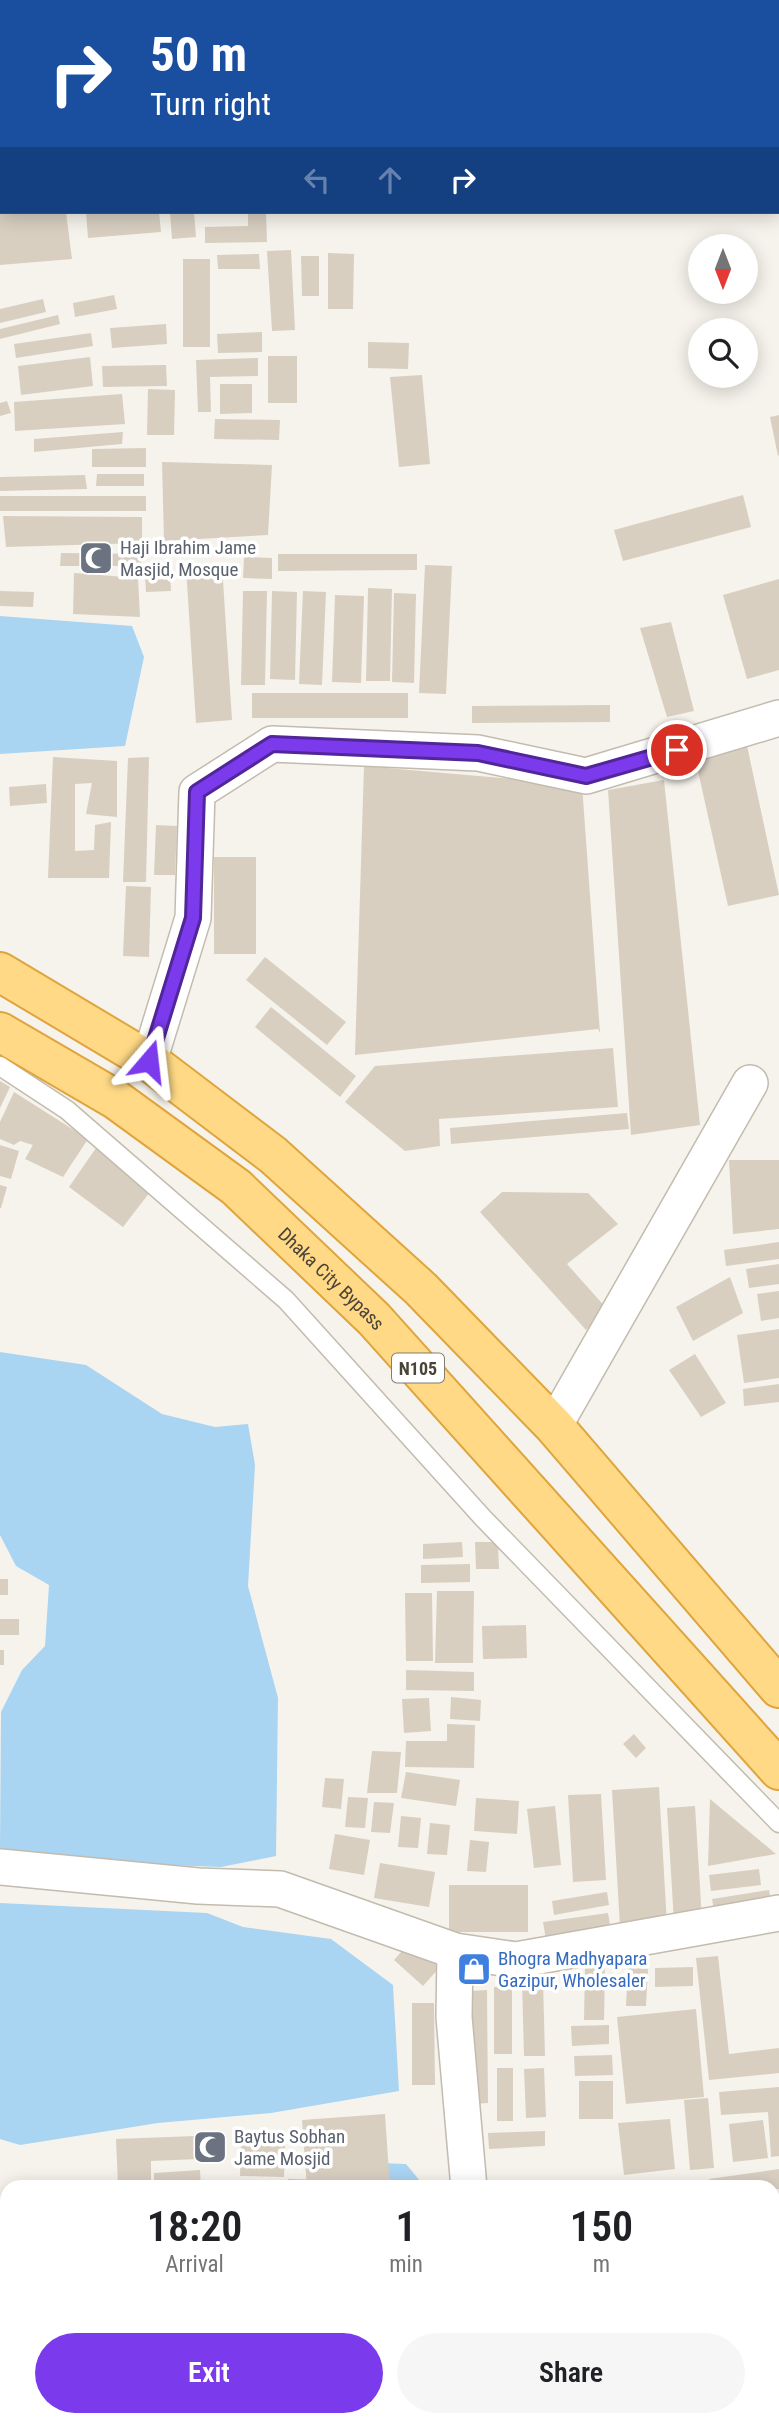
<!DOCTYPE html>
<html lang="en">
<head>
<meta charset="utf-8">
<style>
	body { margin:0; font-family:"Roboto Condensed",sans-serif; background:#f6f6f6; color:#202124; height:100vh; display:flex; flex-direction:column; font-size:26px; white-space:nowrap }
	* { box-sizing:border-box; margin:0 }
	p { font-size:23px; color:#757577 }
	.icon { flex:none; width:38px; height:38px; fill:none; stroke:currentColor; stroke-width:2; stroke-linecap:round; stroke-linejoin:round }
	.map { position:relative; flex:1; overflow:hidden }
	.drawer { position:absolute; left:0px; top:2180px; width:780px; height:247px; display:flex; flex-direction:column; background:#fff; border-radius:21px 21px 0 0; box-shadow:0 4px 18px #0003 }
	.drawer>* { flex:none }
	.hud { position:absolute; left:0px; top:0px; width:780px; height:214px; box-shadow:0 4px 18px #0003; background:#1a4fa0; color:#fff; overflow:hidden }
	.needle { width:46px; rotate:180deg }
	.fabs { position:absolute; left:688px; top:234px; display:grid; gap:14px }
	.fabs a { display:grid; place-items:center; width:70px; height:70px; border-radius:50%; background:#fff; box-shadow:0 4px 18px #0003; font-size:35px }
	.pin { position:absolute; display:grid; place-items:center; width:60px; height:60px; color:#fff; margin:-30px; border:4px solid #fff; border-radius:50%; box-shadow:0 2px 7px #0007 }
	.me { position:absolute; width:77px; margin:-38px; rotate:17deg; stroke-linejoin:round; filter:drop-shadow(0 0 5px #0008) }
	.turn { display:flex; align-items:center; gap:24px; height:147px; padding:0 35px; font-size:32px }
	.turn .icon { width:91px; height:91px; stroke-width:2.5 }
	.turn b { display:block; font-size:49px; line-height:60px }
	.lanes { display:flex; align-items:center; height:66px; padding:0 35px; background:#0003; justify-content:center; gap:35px; direction:ltr }
	.lanes .off { opacity:.35 }
	.eta { display:flex; justify-content:space-evenly; align-items:center; height:119px; text-align:center }
	.eta b { font-size:42px; font-weight:600; line-height:49px }
	.cta { display:flex; gap:14px; margin-top:auto; padding:14px 35px }
	.cta a { flex:1; height:80px; border-radius:42px; background:#7c3aed; color:#fff; font-size:28px; font-weight:600; line-height:80px; text-align:center }
	.cta a+a { background:#f6f6f6; color:#202124 }
	.map>svg:first-child { display:block }
	.water { fill:#a9d4f2 }
	.building { fill:#d8cfc1 }
	.lines { fill:none; stroke-linecap:round; stroke-linejoin:round }
	.service-casing { stroke:#c2bbae; stroke-width:21 }
	.minor-casing { stroke:#c2bbae; stroke-width:38 }
	.trunk-casing { stroke:#e0a43c; stroke-width:42 }
	.service { stroke:#fff; stroke-width:18 }
	.minor { stroke:#fff; stroke-width:35 }
	.trunk { stroke:#ffd985; stroke-width:38 }
	.route-casing { stroke:#51269a; stroke-width:18 }
	.route { stroke:#7c3aed; stroke-width:12 }
	.labels { text-anchor:middle; dominant-baseline:central; stroke-width:7; stroke-linejoin:round; paint-order:stroke }
	.shield { fill:#fff; stroke:#817c74; stroke-width:2 }
	.shield-label { font-size:18px; font-weight:bold; fill:#4b4439 }
	.worship-label { font-size:19px; fill:#5b616d; stroke:#fff; text-anchor:start }
	.street-label { font-size:19px; fill:#4b4439; stroke:#fff }
	.shop-label { font-size:19px; fill:#366cbe; stroke:#fff; text-anchor:start }
</style>
</head>
<body>
<div class="map">
<svg width="779" height="2427" viewBox="0 0 779 2427">
	<rect width="100%" height="100%" fill="#f6f3ec"/>
	<!-- water -->
	<g class="water">
		<path d="M0,616l132,10 12,31 -19,89 -125,8z"/>
		<path d="M0,1352l86,13 76,49 53,13 33,-3 7,41 -7,121 30,112 -2,158 -55,11 -109,-4 -112,-13 1,-138 21,-42 23,-24 4,-61 -33,-19 -16,-31z"/>
		<path d="M0,1903l207,10 36,14 88,12 62,46 6,106 -128,22 -113,10 -138,22 -20,-6z"/>
		<path d="M352,2162l54,2 19,23 -138,1 1,-9 43,1z"/>
		<path d="M325,2420h113l-2,7h-108z"/>
	</g>
	<!-- building -->
	<g class="building">
		<path d="M0,212h66l6,47 -72,6z"/>
		<path d="M86,212h73l2,20 -73,6z"/>
		<path d="M170,212h24l2,25 -24,2z"/>
		<path d="M248,212h18l1,30 -62,1v-16l43,-1z"/>
		<path d="M291,250l4,80 -23,1 -5,-80z"/>
		<path d="M328,253l26,1 -1,55h-25z"/>
		<path d="M259,254l1,15h-42l-1,-14z"/>
		<path d="M301,256h18v40h-17z"/>
		<rect x="183" y="259" width="27" height="88"/>
		<path d="M114,295l3,14 -42,8 -2,-14z"/>
		<path d="M43,299l3,13 -46,11v-14z"/>
		<path d="M58,315l2,9 -60,15v-10z"/>
		<path d="M166,324l1,20 -55,4 -2,-20z"/>
		<path d="M262,332v20l-44,1 -1,-19z"/>
		<path d="M91,333l2,13 -77,12 -2,-14z"/>
		<path d="M368,342l41,1 -1,26 -40,-1z"/>
		<rect x="268" y="356" width="29" height="47"/>
		<path d="M90,357l3,29 -72,9 -3,-29z"/>
		<path d="M258,358v18l-48,1 1,35h-13l-2,-52z"/>
		<path d="M166,365l1,21 -64,1 -1,-21z"/>
		<path d="M422,375l8,89 -31,3 -9,-90z"/>
		<path d="M220,384h32v29l-32,1z"/>
		<path d="M148,389l27,1 -1,45h-27z"/>
		<path d="M122,394l3,30 -110,7 -1,-29z"/>
		<path d="M7,401l4,12 -11,3v-13z"/>
		<path d="M779,415v40l-1,1 -8,-39z"/>
		<path d="M215,419l65,1 -1,20 -65,-1z"/>
		<path d="M123,432l-1,12 -88,8v-13z"/>
		<path d="M146,448v19h-54v-18z"/>
		<path d="M162,462l110,3 -4,70 -104,6z"/>
		<path d="M97,474h47v12h-48z"/>
		<path d="M85,475l2,14 -87,2v-14z"/>
		<path d="M743,495l8,32 -128,34 -9,-31z"/>
		<rect x="0" y="496" width="146" height="15"/>
		<path d="M3,516l139,1v26l-136,4z"/>
		<path d="M61,553l84,1 -5,12h-80z"/>
		<path d="M278,554h139v16l-139,1z"/>
		<path d="M244,557l28,1v21l-29,-1z"/>
		<path d="M222,565l10,155 -36,3 -10,-155z"/>
		<path d="M425,565l27,1 -6,128 -27,-1z"/>
		<path d="M170,572l1,19 -25,1 -1,-18z"/>
		<path d="M74,573l64,5 2,39 -67,-3z"/>
		<path d="M779,579v91l-32,9 -24,-84z"/>
		<path d="M368,588l24,1 -2,92h-24z"/>
		<path d="M0,591l34,1 -1,15 -33,-1z"/>
		<path d="M243,591h24l-2,94h-24z"/>
		<path d="M272,591l25,1 -2,88 -25,-1z"/>
		<path d="M303,591l23,1 -4,93 -23,-1z"/>
		<path d="M394,593l22,1 -2,89 -22,-1z"/>
		<path d="M335,595l29,1 -3,87 -29,-1z"/>
		<path d="M671,622l23,89 -27,6 -27,-89z"/>
		<rect x="252" y="693" width="156" height="25"/>
		<path d="M610,705v17l-138,1v-17z"/>
		<path d="M746,741l33,154 -51,11 -34,-153z"/>
		<path d="M53,757l64,4v56l-31,-3 6,-31 -17,1v67l19,-1 1,-25 16,-3 -2,56h-61z"/>
		<path d="M149,757l-3,125h-23l5,-124z"/>
		<path d="M364,766l218,19 18,248 -2,-4 -243,26z"/>
		<path d="M664,780l36,345 -69,10 -23,-345z"/>
		<path d="M46,784l1,19 -37,3 -1,-19z"/>
		<path d="M156,825l21,1 -2,49h-21z"/>
		<rect x="214" y="857" width="42" height="97"/>
		<path d="M126,886l25,1 -2,70 -26,-1z"/>
		<path d="M265,957l81,65 -19,23 -81,-65z"/>
		<path d="M271,1007l85,69 -16,21 -85,-70z"/>
		<path d="M613,1048l5,59 -179,12 1,27 -35,5 -60,-49 30,-36z"/>
		<path d="M0,1081l10,6 -10,21z"/>
		<path d="M14,1092l74,47 -25,38 -38,-18 8,-14 -13,-4 -6,4 -14,-6v-17z"/>
		<path d="M627,1113l2,16 -178,15 -1,-16z"/>
		<path d="M0,1145l19,6 -8,28 -11,-3z"/>
		<path d="M96,1148l54,44 -27,35 -54,-40z"/>
		<path d="M729,1160h50v69l-46,5z"/>
		<path d="M0,1185l7,2 -6,21h-1z"/>
		<path d="M502,1192l86,1 30,31 -51,40 41,46 -22,20 -106,-118z"/>
		<path d="M779,1242v17l-53,7 -2,-16z"/>
		<path d="M779,1264v20l-30,4 -3,-19z"/>
		<path d="M730,1277l13,36 -50,28 -17,-34z"/>
		<path d="M779,1291v27l-18,3 -4,-27z"/>
		<path d="M779,1329v49l-35,5 -7,-48z"/>
		<path d="M695,1354l31,49 -25,14 -32,-47z"/>
		<path d="M779,1384v18l-35,4 -1,-17z"/>
		<path d="M462,1542l1,15 -40,2v-15z"/>
		<path d="M475,1542h23l1,27h-23z"/>
		<path d="M470,1564v18l-49,1v-18z"/>
		<rect x="0" y="1579" width="8" height="16"/>
		<path d="M437,1591h37l-1,72h-38z"/>
		<path d="M405,1593h27l1,68h-27z"/>
		<rect x="0" y="1619" width="19" height="16"/>
		<path d="M526,1625l1,33 -44,1 -1,-33z"/>
		<rect x="0" y="1650" width="4" height="15"/>
		<path d="M406,1670l68,2v19l-68,-1z"/>
		<path d="M451,1697l30,3 -1,21 -30,-2z"/>
		<path d="M429,1698l2,33 -27,2 -2,-34z"/>
		<path d="M447,1724l28,1 -1,43 -69,-1 1,-26h41z"/>
		<path d="M634,1734l12,14 -10,10 -13,-14z"/>
		<path d="M372,1751l29,1 -4,41h-30z"/>
		<path d="M406,1772l54,8 -4,26 -55,-8z"/>
		<path d="M325,1778l19,1 -3,30 -19,-2z"/>
		<path d="M659,1787l8,137 -47,3 -8,-137z"/>
		<path d="M601,1794l5,86 -33,2 -5,-87z"/>
		<path d="M348,1797l20,1 -3,30 -20,-1z"/>
		<path d="M476,1798l43,3 -2,33 -43,-3z"/>
		<path d="M710,1799l66,55 -68,12z"/>
		<path d="M374,1802l20,1 -4,30 -19,-1z"/>
		<path d="M555,1806l6,59 -27,3 -7,-59z"/>
		<path d="M695,1806l7,114 -28,2 -7,-114z"/>
		<path d="M401,1816l20,2 -3,30 -20,-1z"/>
		<path d="M430,1823l20,2 -3,30 -20,-1z"/>
		<path d="M335,1834l35,6 -6,35 -35,-6z"/>
		<path d="M470,1840l19,2 -3,30 -19,-1z"/>
		<path d="M380,1863l55,9 -6,35 -55,-9z"/>
		<path d="M759,1869l2,16 -50,6 -2,-16z"/>
		<rect x="449" y="1885" width="79" height="47"/>
		<path d="M769,1890l3,18 -57,8 -3,-17z"/>
		<path d="M607,1892l2,13 -55,10 -2,-14z"/>
		<path d="M608,1913l4,24 -65,9 -4,-24z"/>
		<path d="M410,1942l29,26 -16,18 -29,-26z"/>
		<path d="M718,1956l11,98 50,-6v25l-70,7 -13,-122z"/>
		<path d="M585,1966l20,1 -1,53h-20z"/>
		<path d="M693,1967v19l-38,1v-19z"/>
		<path d="M628,1968l20,1 -2,37h-20z"/>
		<path d="M543,1980l2,76h-21l-2,-75z"/>
		<rect x="494" y="1987" width="18" height="67"/>
		<path d="M487,1990l1,113 -16,1 -2,-113z"/>
		<path d="M412,2003h22l1,82h-23z"/>
		<path d="M696,2009l8,88 -78,7 -9,-87z"/>
		<path d="M609,2025v19l-37,2 -1,-20z"/>
		<path d="M612,2055l1,20 -38,1 -1,-20z"/>
		<rect x="497" y="2068" width="16" height="53"/>
		<path d="M544,2068l2,49 -20,1 -2,-49z"/>
		<rect x="579" y="2081" width="34" height="38"/>
		<path d="M779,2087v69l-8,1 -3,-45 -47,3 -2,-23z"/>
		<path d="M708,2098l6,70 -24,2 -6,-70z"/>
		<path d="M385,2114l5,74h-83l-5,-68z"/>
		<path d="M670,2119l5,50 -51,6 -6,-52z"/>
		<path d="M763,2120l5,38 -35,4 -4,-38z"/>
		<path d="M545,2131v15l-56,3 -1,-16z"/>
		<path d="M221,2135l1,23 -71,3v23l-33,1 -2,-46z"/>
		<path d="M241,2143l44,1 -1,33 -44,-1z"/>
		<path d="M779,2169v20l-68,-1 -2,-9z"/>
		<path d="M200,2170l1,18h-47v-15z"/>
		<path d="M775,2207h4v33h-2z"/>
		<path d="M214,2420l1,7h-56l-2,-6z"/>
		<path d="M224,2420h21v2l-7,1 1,4h-14z"/>
		<path d="M288,2422l1,5h-28v-2z"/>
	</g>
	<g class="lines">
		<!-- service casing -->
		<g class="service-casing">
			<path id="service" d="M0,1066l67,44 219,190 197,218 296,305"/>
		</g>
		<!-- minor casing -->
		<g class="minor-casing">
			<g id="minor">
				<path d="M149,1061l44,-143 4,-126 75,-48 206,9 108,23 193,-58"/>
				<path d="M554,1426l196,-343"/>
				<path d="M0,1867l198,19 82,3 175,62 61,9 263,-47"/>
				<path d="M455,1951l-1,66 15,171"/>
				<path d="M482,2427v-7"/>
			</g>
		</g>
		<!-- trunk casing -->
		<g class="trunk-casing">
			<g id="trunk">
				<path d="M0,972l149,89 124,94 148,134 133,137 225,262"/>
				<path id="s1" d="M0,1032l115,67 121,88 138,132 405,451"/>
			</g>
		</g>
		<!-- service -->
		<use href="#service" class="service"/>
		<!-- minor -->
		<use href="#minor" class="minor"/>
		<!-- trunk -->
		<use href="#trunk" class="trunk"/>
	</g>
	<g class="lines">
		<!-- route casing -->
		<g class="route-casing">
			<path id="route" d="M149,1061l44,-143 4,-126 75,-48 206,9 108,23 91,-26"/>
		</g>
		<!-- route -->
		<use href="#route" class="route"/>
	</g>
	<!-- icons -->
	<defs>
		<g id="mosque-square" transform="scale(1.75)"><rect x="-9" y="-9" width="18" height="18" rx="4" fill="#6b7280" stroke="#fff"/><path d="M3.5-4.9A6 6 0 1 0 3.5 4.9A5 5 0 1 1 3.5-4.9Z" fill="#fff"/></g>
		<g id="shop-square" transform="scale(1.75)"><rect x="-9" y="-9" width="18" height="18" rx="4" fill="#3f7fe0" stroke="#fff"/><path d="M-5-2.5h2.3a2.7 3.5 0 0 1 5.4 0H5L5.5 6h-11ZM-1.5-2.5h3a1.5 2.3 0 0 0-3 0Z" fill="#fff"/></g>
	</defs>
	<g fill-rule="evenodd">
		<use href="#mosque-square" x="96" y="558"/>
		<use href="#shop-square" x="474" y="1969"/>
		<use href="#mosque-square" x="210" y="2147"/>
	</g>
	<g class="labels">
		<!-- shield labels -->
		<rect class="shield" x="392" y="1353.5" width="52" height="29" rx="5"/>
		<g class="shield-label">
			<text x="418" y="1368">N105</text>
		</g>
		<!-- worship labels -->
		<g class="worship-label">
			<text x="120" y="547">Haji Ibrahim Jame<tspan x="120" dy="22">Masjid, Mosque</tspan></text>
			<text x="234" y="2136">Baytus Sobhan<tspan x="234" dy="22">Jame Mosjid</tspan></text>
		</g>
		<!-- street labels -->
		<g class="street-label">
			<text stroke="none"><textPath href="#s1" startOffset="415">Dhaka City Bypass</textPath></text>
		</g>
		<!-- shop labels -->
		<g class="shop-label">
			<text x="498" y="1958">Bhogra Madhyapara<tspan x="498" dy="22">Gazipur, Wholesaler</tspan></text>
		</g>
	</g>
</svg>
<div class="fabs">
<a><svg class="needle" viewBox="-14 -14 28 28"><path d="M0-13l5 13h-10z" fill="#e53935"/><path d="M0 13l5-13h-10z" fill="#757577"/></svg></a>
<a><svg class="icon" aria-label="search" viewBox="0 0 24 24"><circle cx="10" cy="10" r="6"/><path d="M15 15l6 6"/></svg></a>
</div>
<div class="pin" style="left:677px;top:750px;background:#d93025"><svg class="icon" aria-label="arrive" viewBox="0 0 24 24"><path d="M6 21V4h12l-3 4 3 4H6"/></svg></div>
<svg class="me" style="left:149px;top:1061px" viewBox="-20 -20 40 40"><path d="M0-17L14 15 0 8-14 15z" fill="#7c3aed" stroke="#fff" stroke-width="4"/></svg>
<div class="hud">
<div class="turn"><svg class="icon" aria-label="right" viewBox="0 0 24 24"><path d="M7 20v-9h11M14 6l5 5-5 5"/></svg><div><b>50 m</b>Turn right</div></div>
<div class="lanes"><svg class="icon off" aria-label="left" viewBox="0 0 24 24"><path d="M17 20v-9H6M10 6l-5 5 5 5"/></svg><svg class="icon off" aria-label="ahead" viewBox="0 0 24 24"><path d="M12 20V5M6 11l6-6 6 6"/></svg><svg class="icon" aria-label="right" viewBox="0 0 24 24"><path d="M7 20v-9h11M14 6l5 5-5 5"/></svg></div>
</div>
<section class="drawer">
<div class="eta">
<div><b>18:20</b><p>Arrival</p></div>
<div><b>1</b><p>min</p></div>
<div><b>150</b><p>m</p></div>
</div>
<div class="cta"><a>Exit</a><a>Share</a></div>
</section>
</div>
</body>
</html>
